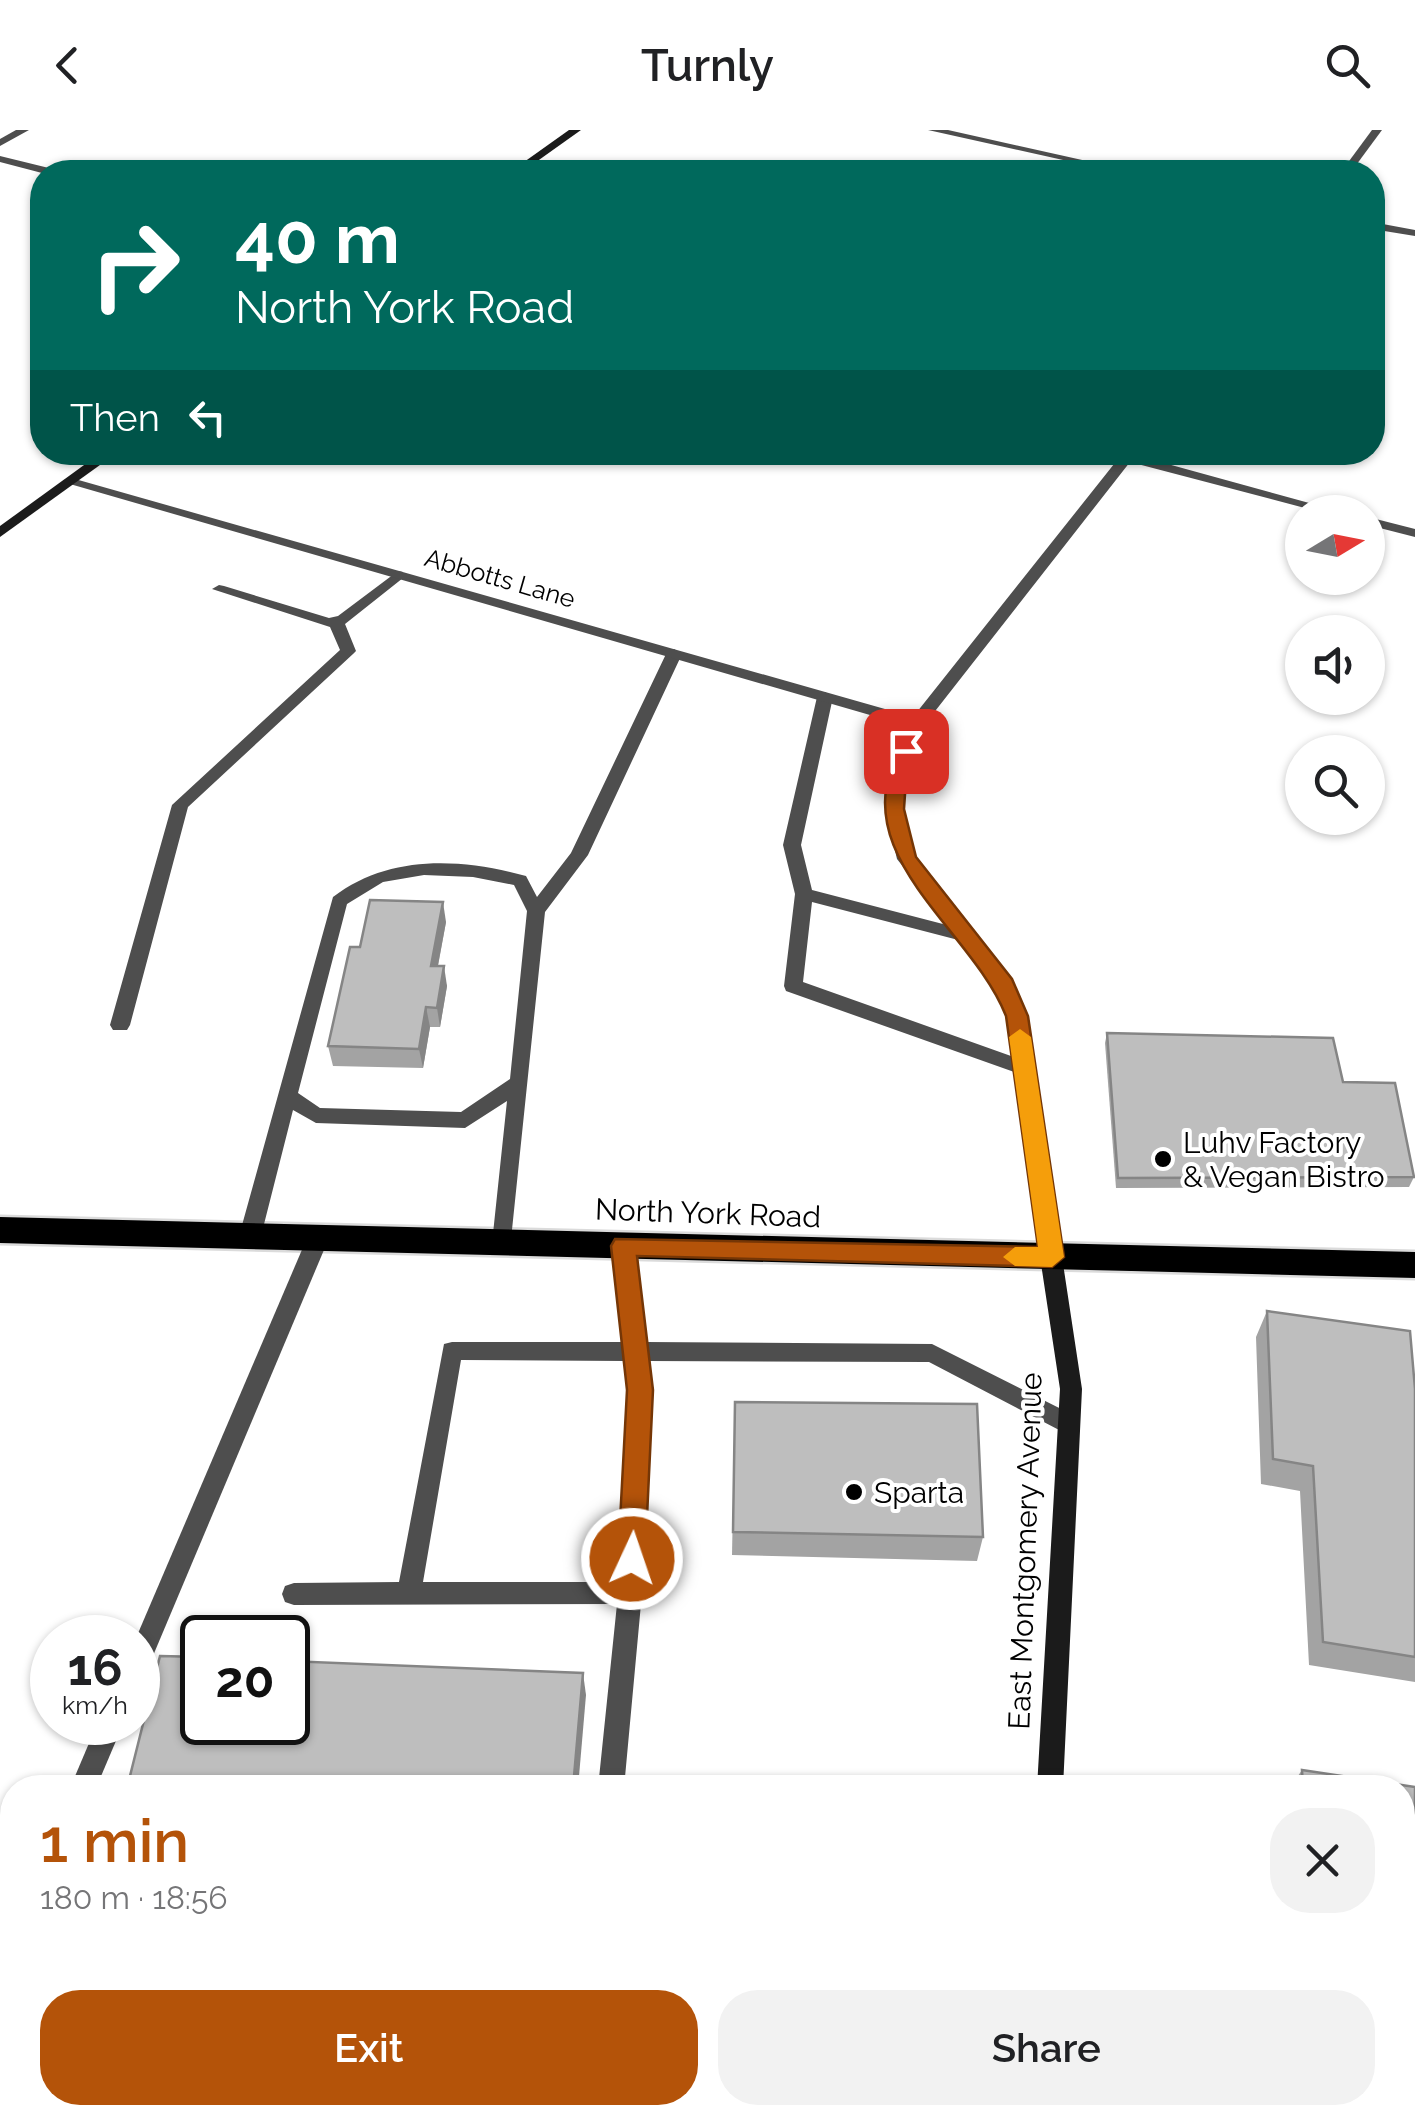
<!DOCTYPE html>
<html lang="en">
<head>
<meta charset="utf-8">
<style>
	body { margin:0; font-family:Raleway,sans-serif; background:#f2f2f2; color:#202124; height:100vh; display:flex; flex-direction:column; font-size:38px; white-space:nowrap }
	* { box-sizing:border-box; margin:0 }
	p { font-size:32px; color:#757577 }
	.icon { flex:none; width:55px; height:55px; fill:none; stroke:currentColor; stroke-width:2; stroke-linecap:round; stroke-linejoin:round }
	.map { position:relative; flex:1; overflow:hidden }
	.details { position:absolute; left:0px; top:1645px; width:1415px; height:350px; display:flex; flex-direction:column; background:#fff; border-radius:40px 40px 0 0; box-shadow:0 2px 8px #0004 }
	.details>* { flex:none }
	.banner { position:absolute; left:30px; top:30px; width:1355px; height:305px; border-radius:40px; box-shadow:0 2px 8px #0004; background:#00695c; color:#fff; overflow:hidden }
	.needle { width:65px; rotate:80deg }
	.fabs { position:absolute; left:1285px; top:365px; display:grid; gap:20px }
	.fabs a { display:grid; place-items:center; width:100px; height:100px; border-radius:50%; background:#fff; box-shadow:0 2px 8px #0004; font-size:50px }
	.speed { position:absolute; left:30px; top:1485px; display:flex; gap:20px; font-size:50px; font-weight:700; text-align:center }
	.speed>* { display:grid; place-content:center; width:130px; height:130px; border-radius:50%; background:#fff; box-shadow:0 2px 8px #0004; line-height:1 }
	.speed small { font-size:25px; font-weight:400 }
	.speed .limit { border:5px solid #111; border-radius:15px; background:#fff; color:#111 }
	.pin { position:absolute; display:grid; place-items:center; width:85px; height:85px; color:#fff; margin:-42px; border-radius:20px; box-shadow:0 5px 15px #0006 }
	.me { position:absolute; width:110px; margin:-55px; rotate:3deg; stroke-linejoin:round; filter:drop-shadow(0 0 8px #0008) }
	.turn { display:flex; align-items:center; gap:35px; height:210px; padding:0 40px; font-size:45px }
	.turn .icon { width:130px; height:130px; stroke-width:2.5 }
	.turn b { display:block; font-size:70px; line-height:85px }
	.then { display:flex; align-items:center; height:95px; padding:0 40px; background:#0003; gap:20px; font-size:38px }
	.round { display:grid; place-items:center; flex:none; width:105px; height:105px; border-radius:40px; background:#f2f2f2 }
	.overview { display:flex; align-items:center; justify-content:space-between; height:170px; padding:0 40px }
	h1 { font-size:60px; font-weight:600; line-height:75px; color:#b45309 }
	.primary-button { display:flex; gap:20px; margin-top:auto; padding:20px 40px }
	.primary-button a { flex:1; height:115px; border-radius:40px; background:#b45309; color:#fff; font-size:40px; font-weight:600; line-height:115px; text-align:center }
	.primary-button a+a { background:#f2f2f2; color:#202124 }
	header { display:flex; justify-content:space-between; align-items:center; height:130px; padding:0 40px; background:#fff; font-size:45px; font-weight:600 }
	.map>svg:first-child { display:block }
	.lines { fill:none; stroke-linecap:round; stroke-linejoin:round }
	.highway-casing { stroke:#dbdbdb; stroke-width:5 }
	.lane { fill:#4e4e4e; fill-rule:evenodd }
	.street { fill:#4e4e4e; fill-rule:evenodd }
	.secondary { fill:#1b1b1b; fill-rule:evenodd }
	.highway { fill:#000; fill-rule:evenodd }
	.wall { fill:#a3a3a3 }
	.shaded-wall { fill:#858585 }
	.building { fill:#bebebe; stroke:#858585; stroke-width:2.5 }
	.route { fill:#b45309; stroke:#753606; stroke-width:2.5 }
	.slow { fill:#f59e0b }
	.poi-dot { fill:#000; stroke:#fff; stroke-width:4 }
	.labels { text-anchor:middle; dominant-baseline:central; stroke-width:8; stroke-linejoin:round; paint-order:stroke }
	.far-street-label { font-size:25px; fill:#000; stroke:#fff }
	.poi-label { font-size:30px; fill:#000; stroke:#fff; text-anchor:start }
	.street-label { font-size:30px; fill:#000; stroke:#fff }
</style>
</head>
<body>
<header><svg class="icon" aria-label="back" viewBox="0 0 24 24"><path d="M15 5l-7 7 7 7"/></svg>Turnly<svg class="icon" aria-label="search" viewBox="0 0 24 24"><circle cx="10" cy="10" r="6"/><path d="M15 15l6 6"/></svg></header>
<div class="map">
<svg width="1415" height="1995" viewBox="0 0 1415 1995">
	<rect width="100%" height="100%" fill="#fff"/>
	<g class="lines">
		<!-- highway casing -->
		<g class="highway-casing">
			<path id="highway" d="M0,1087l1415,35v26l-1415,-35z"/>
		</g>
		<!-- lane -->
		<g class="lane">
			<path d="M398,441l5,1v6l-58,46 11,27 -3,3 -165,153 -58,218 -3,5h-14l-3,-5 62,-220 168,-155 -10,-23 -118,-38 7,-4 5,1 105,32 9,-2z"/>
			<path d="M674,519l8,5 -94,201 -43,57 -35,337h-14l-4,-6 15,-142 -42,27 -149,-5 -23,-13 -32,126 -4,6h-14l-4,-6 94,-339c56,-43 128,-39 193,-21l11,21 34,-44 95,-199zM424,745l49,2 41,8 13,26 -17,168 -49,33 -141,-4 -22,-15 49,-189 36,-22z"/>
			<path d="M825,562l8,5 -32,148 11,45 154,40 9,6 -9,6 -154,-40 -9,80 228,81 3,5 -3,5h-14l-231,-82 -2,-5 11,-92 -12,-49 34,-148z"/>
			<path d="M318,1100l7,2 4,6 -182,432 -9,4 -2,-36 171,-400 4,-6z"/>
			<path d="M623,1107l7,3 4,6 11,96 287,2 145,73 3,7 -3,7 -8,3 -8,-3 -132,-69 -281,-1 3,29 -9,203 -18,195h-26l19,-184 -323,1 -9,-3 -3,-8 3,-8 9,-3 105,-1 45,-238 8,-2h171l-11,-96 4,-6zM461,1230l164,1 4,29 -11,192h-195z"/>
			<path d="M98,1592h26l-28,66h-26z"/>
			<path d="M12,1788v43l-2,6 -10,4v-44z"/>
			<path d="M0,1941l12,4v29l-12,-3z"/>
			<path d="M96,1982h71l5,3 5,10h-71l-6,-3z"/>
		</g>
		<!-- street -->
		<g class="street">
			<path d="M16,0h13l-29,16v-7z"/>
			<path d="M928,0h20l188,42h-19z"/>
			<path d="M1372,0h10l-31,42h-10z"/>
			<path d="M0,26l57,14 2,2 -17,1 -42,-11z"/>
			<path d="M1372,92l43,8v6l-43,-7z"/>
			<path d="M1101,322h36l-2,3 207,57h-22l-190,-50 -205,262 -21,56 -1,29 11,49 98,122 14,36 36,241 -3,6 -8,3 -8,-3 -3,-6 -32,-241 -11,-29 -100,-128 -12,-50 3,-29 20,-54 -845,-244 12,-3 838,238 205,-258z"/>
			<path d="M1368,387l47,12v8l-47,-12z"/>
		</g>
		<!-- secondary -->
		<g class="secondary">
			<path d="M569,0h12l-59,42h-12z"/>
			<path d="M102,322h16l-118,85v-11z"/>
			<path d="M1051,1118l8,3 3,6 20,132 -19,399h-26l23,-399 -20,-132 3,-6z"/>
			<rect x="1018" y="1982" width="30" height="13"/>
		</g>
		<!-- highway -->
		<use href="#highway" class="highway"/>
	</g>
	<!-- wall -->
	<g class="wall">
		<path d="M446,792l-8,44 9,20 -7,41h-10l-7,41 -90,-2 -5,-20 32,-99z"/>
		<path d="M1107,903l307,144 -5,10 -293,1 -11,-145z"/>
		<path d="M1267,1181l148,78v293l-106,-17 -9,-174 -39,-7 -5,-147z"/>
		<path d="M735,1272l248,135 -6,24 -245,-6z"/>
		<path d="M1302,1640l113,17v183l-13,-2v-180h-112z"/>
	</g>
	<!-- shaded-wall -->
	<g class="shaded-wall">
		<path d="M443,772l3,20 -12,64 -3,-20z"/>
		<path d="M444,836l3,20 -7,41 -3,-19z"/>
		<path d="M426,877l4,20 -7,41 -4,-19z"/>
		<path d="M583,1543l3,22 -8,93h-5z"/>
	</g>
	<!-- building -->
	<g class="building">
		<path d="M370,770l73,2 -12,64h13l-7,42 -11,-1 -7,42 -91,-3 22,-99h10z"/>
		<path d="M1107,903l226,5 10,44 52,1 19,94 -296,1z"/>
		<path d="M1267,1181l143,20 5,58v268l-92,-15 -10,-176 -40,-7z"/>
		<path d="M735,1272l242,2 6,133 -250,-5z"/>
		<path d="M160,1526l42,1v65h86v-61l295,12 -10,115h-446z"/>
		<path d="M1302,1640l113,17v163l-13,-2v-160h-99z"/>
	</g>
	<!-- route -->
	<path class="route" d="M900,617l16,4 -10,29 -2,29 12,48 96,122 16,37 36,241 -12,10 -415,-11 16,134 -8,169 -4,9 -9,4 -10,-4 -4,-9 9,-169 -16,-144 4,-7 423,8 -32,-231c-35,-89 -165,-161 -106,-269z"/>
	<!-- slow -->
	<path class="slow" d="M1020,899l11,8 33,220 -12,10 -37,-1 -12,-9 12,-10h23l-29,-210z"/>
	<!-- markers -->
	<g class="poi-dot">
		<circle cx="1163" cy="1029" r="10"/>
		<circle cx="854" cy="1362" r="10"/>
	</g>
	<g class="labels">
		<!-- far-street labels -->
		<g class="far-street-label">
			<text transform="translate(500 448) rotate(16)">Abbotts Lane</text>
		</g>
		<!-- poi labels -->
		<g class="poi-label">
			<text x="1183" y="1012">Luhv Factory<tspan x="1183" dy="34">&amp; Vegan Bistro</tspan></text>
			<text x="874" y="1362">Sparta</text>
		</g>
		<!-- street labels -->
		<g class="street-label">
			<text transform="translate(708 1083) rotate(2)">North York Road</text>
			<text transform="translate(1025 1421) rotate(-88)">East Montgomery Avenue</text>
		</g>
	</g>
</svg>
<div class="fabs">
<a><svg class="needle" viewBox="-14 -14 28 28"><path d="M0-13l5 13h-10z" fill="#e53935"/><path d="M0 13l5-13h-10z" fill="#757577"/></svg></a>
<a><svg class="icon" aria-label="sound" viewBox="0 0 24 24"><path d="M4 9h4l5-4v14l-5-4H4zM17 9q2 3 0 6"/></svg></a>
<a><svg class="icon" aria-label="search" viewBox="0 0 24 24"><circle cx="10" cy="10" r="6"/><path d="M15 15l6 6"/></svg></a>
</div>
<div class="speed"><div>16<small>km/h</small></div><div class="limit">20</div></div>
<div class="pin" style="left:906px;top:621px;background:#d93025"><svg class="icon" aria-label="arrive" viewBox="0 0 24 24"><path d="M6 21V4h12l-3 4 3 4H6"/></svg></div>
<svg class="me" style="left:632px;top:1429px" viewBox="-20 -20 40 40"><circle r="17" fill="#b45309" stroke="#fff" stroke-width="3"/><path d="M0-11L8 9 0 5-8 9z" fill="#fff"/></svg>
<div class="banner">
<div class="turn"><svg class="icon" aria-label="right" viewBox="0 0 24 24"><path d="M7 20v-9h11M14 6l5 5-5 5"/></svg><div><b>40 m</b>North York Road</div></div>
<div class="then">Then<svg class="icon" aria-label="left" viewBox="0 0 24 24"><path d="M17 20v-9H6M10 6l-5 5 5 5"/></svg></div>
</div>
<section class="details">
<div class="overview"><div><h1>1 min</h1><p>180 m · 18:56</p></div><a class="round"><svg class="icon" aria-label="close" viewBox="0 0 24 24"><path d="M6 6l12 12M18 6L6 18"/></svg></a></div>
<div class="primary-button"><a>Exit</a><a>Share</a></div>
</section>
</div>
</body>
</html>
